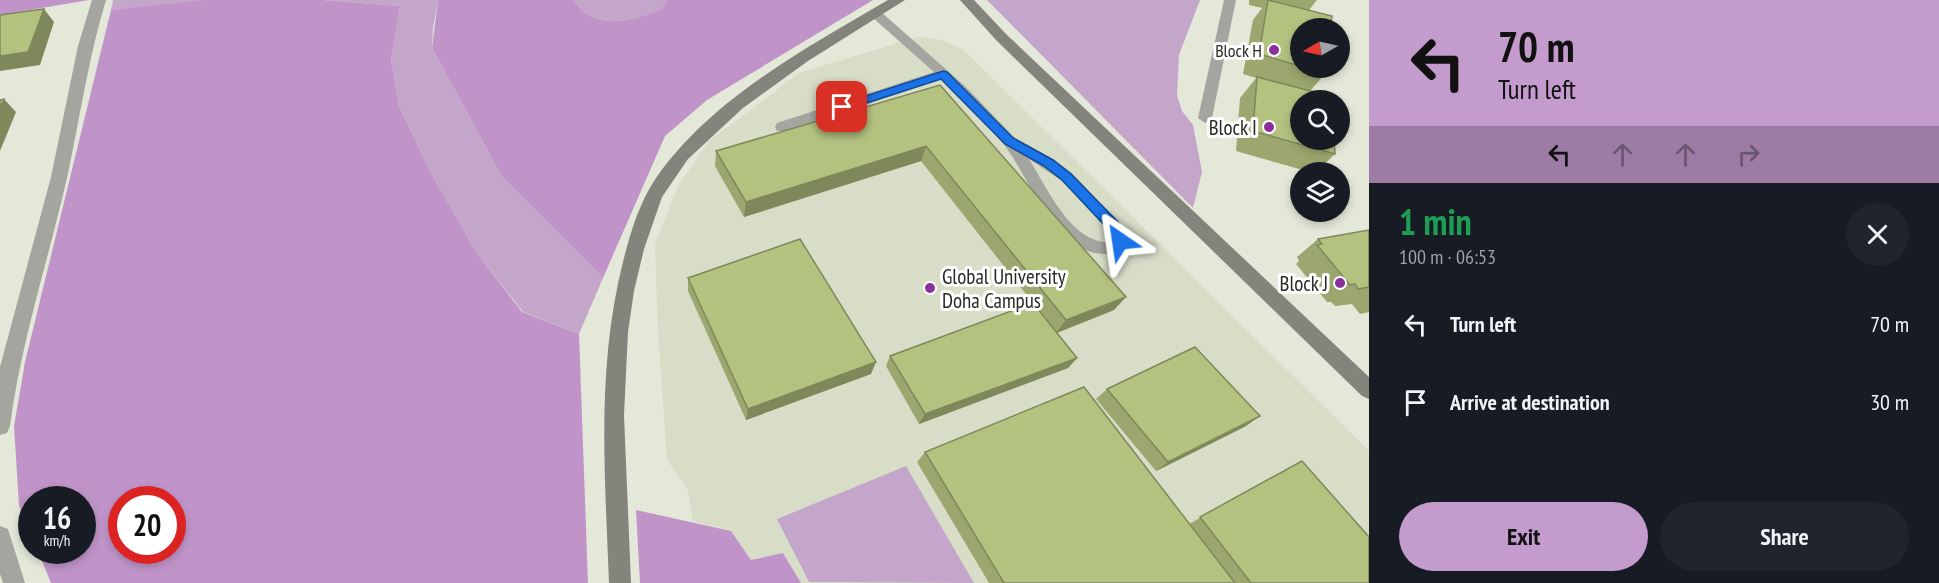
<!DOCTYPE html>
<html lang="en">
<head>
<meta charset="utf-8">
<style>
	body { margin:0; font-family:"PT Sans Narrow",sans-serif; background:#20242c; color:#f1f3f6; height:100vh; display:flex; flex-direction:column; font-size:22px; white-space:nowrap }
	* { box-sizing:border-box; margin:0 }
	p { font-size:20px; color:#9ea1a6 }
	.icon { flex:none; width:33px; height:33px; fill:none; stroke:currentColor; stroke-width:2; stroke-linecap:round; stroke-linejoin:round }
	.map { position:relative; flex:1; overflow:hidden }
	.panel { display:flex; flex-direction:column; background:#171b24; width:570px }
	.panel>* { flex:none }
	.banner { background:#c39bcd; color:#111; overflow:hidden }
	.needle { width:39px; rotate:261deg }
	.tools { position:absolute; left:1290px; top:18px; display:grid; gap:12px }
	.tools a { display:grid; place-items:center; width:60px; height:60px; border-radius:50%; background:#171b24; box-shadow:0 3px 9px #0003; font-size:30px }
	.speed { position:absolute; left:18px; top:486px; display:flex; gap:12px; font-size:30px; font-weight:700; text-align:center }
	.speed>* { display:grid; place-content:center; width:78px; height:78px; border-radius:50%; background:#171b24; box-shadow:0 3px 9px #0003; line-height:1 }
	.speed small { font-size:15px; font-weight:400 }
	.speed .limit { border:9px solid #d22; background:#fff; color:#111 }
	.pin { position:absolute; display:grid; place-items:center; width:51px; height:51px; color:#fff; margin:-26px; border-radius:12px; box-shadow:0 3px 9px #0006 }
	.me { position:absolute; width:66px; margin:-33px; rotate:328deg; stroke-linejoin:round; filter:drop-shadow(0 0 4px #0008) }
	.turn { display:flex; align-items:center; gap:21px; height:126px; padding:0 30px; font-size:27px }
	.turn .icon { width:78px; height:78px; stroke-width:2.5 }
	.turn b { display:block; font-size:42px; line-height:51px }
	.lanes { display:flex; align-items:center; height:57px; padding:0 30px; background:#0003; justify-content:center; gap:30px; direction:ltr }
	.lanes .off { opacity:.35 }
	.round { display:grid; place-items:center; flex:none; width:63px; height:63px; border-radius:32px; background:#20242c }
	.head { display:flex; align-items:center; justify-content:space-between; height:102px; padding:0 30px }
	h1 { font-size:36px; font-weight:700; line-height:45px; color:#1e9e55 }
	.button { display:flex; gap:12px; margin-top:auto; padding:12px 30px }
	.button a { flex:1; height:69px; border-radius:36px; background:#c39bcd; color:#111; font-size:24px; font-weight:700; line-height:69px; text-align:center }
	.button a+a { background:#20242c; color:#f1f3f6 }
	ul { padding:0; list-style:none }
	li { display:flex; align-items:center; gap:18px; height:78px; padding:0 30px }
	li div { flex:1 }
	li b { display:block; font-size:22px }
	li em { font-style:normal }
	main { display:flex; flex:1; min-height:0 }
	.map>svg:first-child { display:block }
	.built { fill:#d8ddc8 }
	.green { fill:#c5a6cb }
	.forest { fill:#c094c9; fill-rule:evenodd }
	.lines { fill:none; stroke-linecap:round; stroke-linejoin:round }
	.lane { fill:#a3a59e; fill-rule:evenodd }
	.street { fill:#a3a59e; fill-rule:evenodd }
	.secondary { fill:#83857c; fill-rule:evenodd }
	.wall { fill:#9ba76e }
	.shaded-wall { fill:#7e885a }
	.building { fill:#b4c280; stroke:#7e885a; stroke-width:1.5 }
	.route { fill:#1a73e8; stroke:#114b97; stroke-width:1.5 }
	.poi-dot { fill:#8a2f9b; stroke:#fff; stroke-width:2 }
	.labels { text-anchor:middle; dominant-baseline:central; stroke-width:6; stroke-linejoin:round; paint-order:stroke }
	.far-poi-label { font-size:18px; fill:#282a24; stroke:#fff; text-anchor:end }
	.poi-label { font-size:21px; fill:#282a24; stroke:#fff; text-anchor:end }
</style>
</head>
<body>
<main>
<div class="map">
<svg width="1369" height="583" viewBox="0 0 1369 583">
	<rect width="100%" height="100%" fill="#e4e8d9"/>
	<!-- built -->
	<path class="built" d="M921,36l23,5 20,9 405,401v132h-568l-18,-30 -32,7 -20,-29 -38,-10 -5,-31 -21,-30 -9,-129 -3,-87 23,-58 31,-45 90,-68z"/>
	<!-- green -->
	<g class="green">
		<path d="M113,0h114l-116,10z"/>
		<path d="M323,0h115l-5,28 -1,20 70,129 101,101 -24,56 -56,-22 -47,-60 -46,-81 -31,-65 -8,-46 9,-54z"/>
		<path d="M573,0h95l-6,10c-32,11 -66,22 -89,-10z"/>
		<path d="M987,0h213l-21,55 -2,40 5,16 11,14 9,47 -9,36z"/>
		<path d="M906,466l68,117 -165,-1 -32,-63z"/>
	</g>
	<!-- forest -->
	<g class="forest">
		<path d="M0,0h89l-89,15z"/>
		<path d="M206,0h117l77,6 -9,54 8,46 31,65 46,81 46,60 57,22 9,249h-537l-13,-32 44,-1v-50h-50l-1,36 -12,-31 -5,-79 11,-64 86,-352zM122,500h50v50h-50z"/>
		<path d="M438,0h135c23,32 57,21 88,10l7,-10h205l-166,100 -42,36 -62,142 -101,-101 -70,-129z"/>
		<path d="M636,510l95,21 20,29 32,-7 18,30h-161z"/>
	</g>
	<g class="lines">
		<!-- lane -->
		<g class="lane">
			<path d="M1224,0h12l-24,118 -7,5 -7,-5z"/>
			<path d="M876,10l4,1 86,76 48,50 39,22 19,14 46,49 10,16 -7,13c-59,20 -89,-69 -116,-105 -19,-24 -41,-46 -63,-67l-155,52h-10l-2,-4 2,-4 157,-51 -62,-55 -2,-3zM1029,159l33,22 46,49 4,8 -2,4c-39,2 -63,-55 -81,-83z"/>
		</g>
		<!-- street -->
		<g class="street">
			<path d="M92,0h14c-18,59 -26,118 -39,178 -19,83 -46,164 -57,248l-3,7 -7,2v-68l51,-190 27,-131z"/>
			<path d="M0,526l8,3 17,54h-22l-3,-9z"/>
		</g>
		<!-- secondary -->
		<g class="secondary">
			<path d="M888,0h17l-97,61 -65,47 -55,51 -26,38 -18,52 -10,42 -6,41 -4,83 7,168h-22c-4,-108 -13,-215 14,-321 7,-28 16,-59 33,-84 56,-80 150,-130 232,-178z"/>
			<path d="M960,0h14l32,34 363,343v22l-7,-3 -366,-356z"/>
		</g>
	</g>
	<!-- wall -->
	<g class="wall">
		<path d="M1249,0h68l-8,10 -9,18v40h27l-1,5 -16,18 25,63 -19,18h-6l-74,-21 4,-53 16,-20 -13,-4 10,-54 9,-12 -13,-3z"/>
		<path d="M940,85l174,225 -57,23 20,25 -9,10 -149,56 -33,-58 4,-10 143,-53 -112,-142 -177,56 -29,-51 1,-15z"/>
		<path d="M1369,230v82l-9,2 -8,-10 -17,2 -4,-4h-4l-31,-38 3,-3 -2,-4 21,-18z"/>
		<path d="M688,278l183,96 -125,46 -58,-129z"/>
		<path d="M1107,389l139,37 -90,45 -60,-72z"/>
		<path d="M925,452l264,72 113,-63 67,122h-380l-72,-121z"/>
	</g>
	<!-- shaded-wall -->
	<g class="shaded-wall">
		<path d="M44,9l10,13 -14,43 -40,6v-15z"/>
		<path d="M4,99l12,13 -16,39v-43z"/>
		<path d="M926,146l-5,15 -177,56 2,-15z"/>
		<path d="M1126,297l-12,13 -58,23 10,-13z"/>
		<path d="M1077,358l-9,10 -149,56 6,-10z"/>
		<path d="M876,362l-5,12 -125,46 2,-11z"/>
		<path d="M1260,416l-14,10 -90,45 12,-9z"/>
	</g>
	<!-- building -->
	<g class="building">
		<path d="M1268,0l64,16 -2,12h-30v38l-41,-12z"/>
		<path d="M44,9l-16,43 -28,4v-41z"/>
		<path d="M1306,68h21l-1,5z"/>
		<path d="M1257,77l77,20v3h-34v40h34l1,14 -82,-23z"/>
		<path d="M940,85l186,212 -60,23 -140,-174 -180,56 -30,-51z"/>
		<path d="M4,99l-4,9v-8z"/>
		<path d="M1369,230v57l-11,2 -3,-5 -5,1 -33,-40 5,-1 -4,-5z"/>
		<path d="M800,239l76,123 -128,47 -60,-131z"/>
		<path d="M1033,303l44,55 -152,56 -35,-58z"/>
		<path d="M1195,347l65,69 -92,46 -61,-73z"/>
		<path d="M1084,387l151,196h-231l-79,-131z"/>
		<path d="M1302,461l67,76v46h-118l-51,-66z"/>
	</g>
	<!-- route -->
	<path class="route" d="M943,71l4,1 66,66 40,22 18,14 47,48 8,19 -2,4h-9l-7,-16 -46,-49 -18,-14 -39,-22 -64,-65 -99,32 -5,-4 1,-2z"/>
	<!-- markers -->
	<g class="poi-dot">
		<circle cx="1274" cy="50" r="6"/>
		<circle cx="1269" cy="127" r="6"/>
		<circle cx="1340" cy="283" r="6"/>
		<circle cx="930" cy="288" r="6"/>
	</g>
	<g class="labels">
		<!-- far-poi labels -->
		<g class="far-poi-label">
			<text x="1262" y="50">Block H</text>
		</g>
		<!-- poi labels -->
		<g class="poi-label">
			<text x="1257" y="127">Block I</text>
			<text x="942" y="276" text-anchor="start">Global University<tspan x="942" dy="24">Doha Campus</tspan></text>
			<text x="1328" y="283">Block J</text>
		</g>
	</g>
</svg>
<div class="tools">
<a><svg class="needle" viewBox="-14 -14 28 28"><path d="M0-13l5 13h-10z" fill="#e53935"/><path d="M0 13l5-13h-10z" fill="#9ea1a6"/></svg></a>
<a><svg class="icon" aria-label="search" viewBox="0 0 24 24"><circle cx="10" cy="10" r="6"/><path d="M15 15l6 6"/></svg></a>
<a><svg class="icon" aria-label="layers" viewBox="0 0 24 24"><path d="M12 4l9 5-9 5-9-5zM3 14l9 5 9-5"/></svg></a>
</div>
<div class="speed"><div>16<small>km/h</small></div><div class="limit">20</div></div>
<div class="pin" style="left:842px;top:107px;background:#d93025"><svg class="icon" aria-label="arrive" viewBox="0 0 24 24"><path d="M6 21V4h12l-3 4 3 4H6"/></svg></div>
<svg class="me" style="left:1120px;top:241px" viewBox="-20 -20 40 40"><path d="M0-17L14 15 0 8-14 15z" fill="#1a73e8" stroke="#fff" stroke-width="4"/></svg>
</div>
<section class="panel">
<div class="banner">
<div class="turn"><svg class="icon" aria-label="left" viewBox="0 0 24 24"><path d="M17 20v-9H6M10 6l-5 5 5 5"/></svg><div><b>70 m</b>Turn left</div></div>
<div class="lanes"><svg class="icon" aria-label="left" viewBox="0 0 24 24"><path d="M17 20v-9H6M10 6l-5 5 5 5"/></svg><svg class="icon off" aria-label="ahead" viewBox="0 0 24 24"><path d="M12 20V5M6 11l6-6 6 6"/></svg><svg class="icon off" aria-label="ahead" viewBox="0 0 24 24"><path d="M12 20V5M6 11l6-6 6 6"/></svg><svg class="icon off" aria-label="right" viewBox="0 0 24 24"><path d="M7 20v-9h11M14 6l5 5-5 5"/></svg></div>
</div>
<div class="head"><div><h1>1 min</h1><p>100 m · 06:53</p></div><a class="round"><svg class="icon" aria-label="close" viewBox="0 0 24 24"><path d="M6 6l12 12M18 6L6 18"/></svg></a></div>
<ul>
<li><svg class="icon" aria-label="left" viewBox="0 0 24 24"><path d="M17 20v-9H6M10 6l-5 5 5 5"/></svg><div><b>Turn left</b></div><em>70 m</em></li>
<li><svg class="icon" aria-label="arrive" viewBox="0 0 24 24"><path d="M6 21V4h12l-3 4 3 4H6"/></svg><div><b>Arrive at destination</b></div><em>30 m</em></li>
</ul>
<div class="button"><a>Exit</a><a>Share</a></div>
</section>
</main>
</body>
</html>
